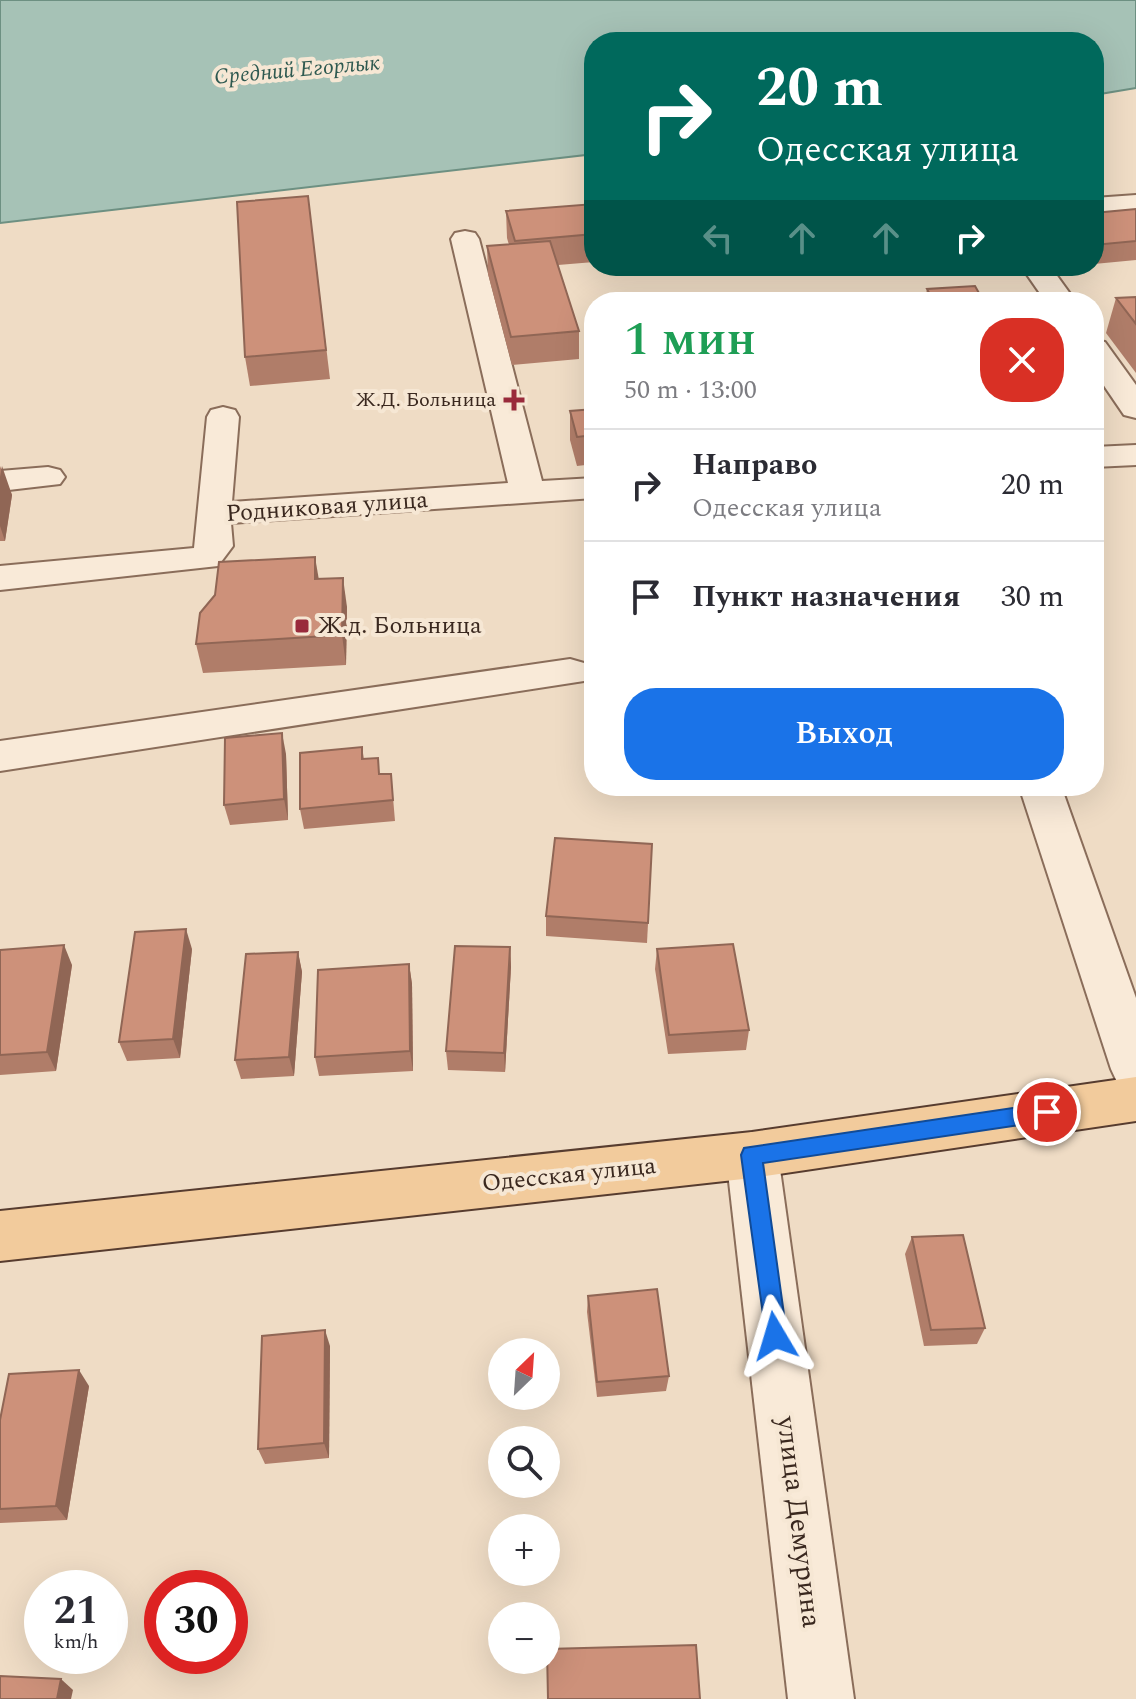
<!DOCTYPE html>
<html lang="ru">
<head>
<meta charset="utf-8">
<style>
	body { margin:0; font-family:Spectral,serif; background:#f7f7f7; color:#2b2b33; height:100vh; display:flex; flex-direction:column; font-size:30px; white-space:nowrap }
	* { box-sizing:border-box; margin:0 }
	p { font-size:26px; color:#7c7c81 }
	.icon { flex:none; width:44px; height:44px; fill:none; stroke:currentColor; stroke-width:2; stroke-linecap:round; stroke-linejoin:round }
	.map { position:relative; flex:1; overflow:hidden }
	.panel { position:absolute; left:584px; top:292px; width:520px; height:504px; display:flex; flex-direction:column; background:#fff; border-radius:32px; box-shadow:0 8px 32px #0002 }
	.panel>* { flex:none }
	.hud { position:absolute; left:584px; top:32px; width:520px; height:244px; border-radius:32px; box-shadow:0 8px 32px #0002; background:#00695c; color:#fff; overflow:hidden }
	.needle { width:52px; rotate:25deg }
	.buttons { position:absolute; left:488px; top:1338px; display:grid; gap:16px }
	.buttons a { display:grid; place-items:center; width:72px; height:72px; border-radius:50%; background:#fff; box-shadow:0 8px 32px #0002; font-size:40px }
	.speed { position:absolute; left:24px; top:1570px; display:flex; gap:16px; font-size:40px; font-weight:700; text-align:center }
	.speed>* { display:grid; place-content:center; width:104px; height:104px; border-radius:50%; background:#fff; box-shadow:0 8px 32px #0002; line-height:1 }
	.speed small { font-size:20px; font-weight:400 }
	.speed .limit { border:12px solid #d22; background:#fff; color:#111 }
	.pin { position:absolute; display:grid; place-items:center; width:68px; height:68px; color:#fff; margin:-34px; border:4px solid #fff; border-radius:50%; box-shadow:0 2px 8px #0007 }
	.me { position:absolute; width:88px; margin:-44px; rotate:353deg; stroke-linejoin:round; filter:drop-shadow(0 0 6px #0008) }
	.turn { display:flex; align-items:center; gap:28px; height:168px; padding:0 40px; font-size:36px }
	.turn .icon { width:104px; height:104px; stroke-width:2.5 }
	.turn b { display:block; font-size:56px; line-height:68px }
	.lanes { display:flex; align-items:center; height:76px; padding:0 40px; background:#0003; justify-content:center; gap:40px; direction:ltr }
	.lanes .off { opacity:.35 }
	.round { display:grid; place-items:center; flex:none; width:84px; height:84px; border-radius:32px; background:#f7f7f7 }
	.overview { display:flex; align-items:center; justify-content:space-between; height:136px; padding:0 40px }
	h1 { font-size:48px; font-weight:600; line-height:60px; color:#1e9e55 }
	.cta { display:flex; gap:16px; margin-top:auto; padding:16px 40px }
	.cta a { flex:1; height:92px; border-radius:32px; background:#1a73e8; color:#fff; font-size:32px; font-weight:600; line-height:92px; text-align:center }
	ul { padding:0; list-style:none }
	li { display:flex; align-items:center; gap:24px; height:112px; padding:0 40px; border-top:2px solid #e1e1e2 }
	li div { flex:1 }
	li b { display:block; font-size:30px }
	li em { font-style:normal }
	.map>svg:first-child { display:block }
	.water { fill:#a6c2b6; stroke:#6d9082; stroke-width:2 }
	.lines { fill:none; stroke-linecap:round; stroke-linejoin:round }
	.minor-casing { stroke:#8a6d5a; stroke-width:4 }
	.major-casing { stroke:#573c2f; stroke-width:4 }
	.minor { fill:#f9ead8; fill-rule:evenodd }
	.major { fill:#f2cb9c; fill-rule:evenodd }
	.wall { fill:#b07d69 }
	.shaded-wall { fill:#906655 }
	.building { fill:#cd917a; stroke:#906655; stroke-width:2 }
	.route { fill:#1a73e8; stroke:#114b97; stroke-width:2 }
	.poi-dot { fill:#992a3b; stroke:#f6e7d4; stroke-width:3 }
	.labels { text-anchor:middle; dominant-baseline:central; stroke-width:8; stroke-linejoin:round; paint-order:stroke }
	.far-poi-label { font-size:20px; fill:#3a281f; stroke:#f6e7d4; text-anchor:end }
	.far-water-label { font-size:22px; font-style:italic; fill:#2e5950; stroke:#f6e7d4 }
	.street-label { font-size:24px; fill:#3a281f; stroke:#f6e7d4 }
	.poi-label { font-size:24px; fill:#3a281f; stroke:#f6e7d4; text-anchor:start }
	.near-street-label { font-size:28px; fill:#3a281f; stroke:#f6e7d4 }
</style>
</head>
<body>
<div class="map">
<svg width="1136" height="1699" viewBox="0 0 1136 1699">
	<rect width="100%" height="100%" fill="#efdcc5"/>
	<!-- water -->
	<path class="water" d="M0,0h1136v88l-42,7v-53h-500v112l-594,69z"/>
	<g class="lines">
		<!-- minor casing -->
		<g class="minor-casing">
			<g id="minor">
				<path d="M1136,195v16l-42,3v-16z"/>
				<path d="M465,231l10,2 4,6 63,242 52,-3v20l-363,25 2,23 -15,20 -218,24v-24l194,-18 13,-131 4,-7 12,-3 12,3 4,7 -7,85 276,-19 -57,-244 4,-6z"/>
				<path d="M1021,266h29l26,36h-30z"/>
				<path d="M1094,340l11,2 31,43v33l-12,-3 -30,-44z"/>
				<path d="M1136,445v20l-42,2v-20z"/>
				<path d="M48,467l12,3 5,7 -5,7 -60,7v-20z"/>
				<path d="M570,659l14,4 6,9 -6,9 -584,90v-30z"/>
				<path d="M1019,786h42l75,212v92l-18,-6 -7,-15z"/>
				<path d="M752,1132l18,7 8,16 76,544h-66l-62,-544 8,-16z"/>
			</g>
		</g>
		<!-- major casing -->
		<g class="major-casing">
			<path id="major" d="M1136,1077v44l-384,57 -752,83v-50l752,-79z"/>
		</g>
		<!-- minor -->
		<use href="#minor" class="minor"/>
		<!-- major -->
		<use href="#major" class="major"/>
	</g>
	<!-- wall -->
	<g class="wall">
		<path d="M308,196l22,183 -80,7 -5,-29z"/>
		<path d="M594,204v58l-36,3 21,66v28l-67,6 -24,-91 -1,-28 22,-1 -2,-7 -1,-27z"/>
		<path d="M1136,209v51l-42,4v-51z"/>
		<path d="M927,289l57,13h-58l-1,-3z"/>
		<path d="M1136,297v76l-30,-40 10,-35z"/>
		<path d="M594,409v55l-17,2 -7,-26v-29z"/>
		<path d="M0,466l12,29 -7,46h-5z"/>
		<path d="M319,579l28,28 -1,58 -143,8 -7,-29z"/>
		<path d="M362,747l2,12 16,15h11l4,47 -91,8 -4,-20z"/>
		<path d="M286,754l2,66 -58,5 -6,-20z"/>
		<path d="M652,844l-5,99 -101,-7v-20z"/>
		<path d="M510,947l1,20 -6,105 -57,-2 -2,-19z"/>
		<path d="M192,949l-12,109 -53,3 -8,-19z"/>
		<path d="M657,949l92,81 -3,20 -78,4 -13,-85z"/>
		<path d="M0,950l72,15 -16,106 -56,4z"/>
		<path d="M298,952l4,20 -8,104 -53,3 -6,-19z"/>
		<path d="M409,964l3,20 1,87 -94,5 -4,-19z"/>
		<path d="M912,1237l73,91 -8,16 -53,2 -19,-92z"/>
		<path d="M588,1296l81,80 -3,15 -69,6 -10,-85z"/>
		<path d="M330,1346l-1,112 -64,6 -7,-15z"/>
		<path d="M89,1386l-22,134 -67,3v-103z"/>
	</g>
	<!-- shaded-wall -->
	<g class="shaded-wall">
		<path d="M2,466l10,29 -7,46 -5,-15v-49z"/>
		<path d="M315,557l5,29 -5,-7z"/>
		<path d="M343,578l4,29 -1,58 -4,-30z"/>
		<path d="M282,733l4,21 2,66 -4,-21z"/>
		<path d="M186,929l6,20 -12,109 -7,-19z"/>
		<path d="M64,945l8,20 -16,106 -9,-19z"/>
		<path d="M510,947l1,20 -6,105 -1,-19z"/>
		<path d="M298,952l4,20 -8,104 -5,-19z"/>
		<path d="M409,964l3,20 1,87 -3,-20z"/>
		<path d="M325,1330l5,16 -1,112 -5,-15z"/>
		<path d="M79,1370l10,16 -22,134 -11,-14z"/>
		<path d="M61,1679l12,11 -2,9h-14z"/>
	</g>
	<!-- building -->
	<g class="building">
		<path d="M308,196l18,154 -81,7 -8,-155z"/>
		<path d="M594,204v30l-79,7 -9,-30z"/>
		<path d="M1136,209v32l-42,4v-32z"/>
		<path d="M550,241l29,90 -68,6 -24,-91z"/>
		<path d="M975,286l9,16h-50l-7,-13z"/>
		<path d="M1136,297v27l-20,-26z"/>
		<path d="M594,409v26l-17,2 -7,-26z"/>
		<path d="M315,557v22l28,-1 -1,57 -146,9 4,-31 15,-18 4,-33z"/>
		<path d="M282,733l2,66 -60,6 1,-67z"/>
		<path d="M362,747v12l16,-1 1,16h12l2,26 -93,9v-56z"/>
		<path d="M555,838l97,6 -4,79 -102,-7z"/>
		<path d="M186,929l-13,110 -54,3 16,-110z"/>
		<path d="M733,944l16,86 -80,5 -12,-86z"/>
		<path d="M64,945l-17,107 -47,3v-105z"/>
		<path d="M455,946l55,1 -6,106 -58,-2z"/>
		<path d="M298,952l-9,105 -54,3 11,-106z"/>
		<path d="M409,964l1,87 -95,6 3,-87z"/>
		<path d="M963,1235l22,93 -54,2 -19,-93z"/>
		<path d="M657,1289l12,87 -72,6 -9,-86z"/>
		<path d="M325,1330l-1,113 -66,6 4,-113z"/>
		<path d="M79,1370l-23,136 -56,3v-89l9,-46z"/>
		<path d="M696,1645l4,54h-152l-1,-50z"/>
		<path d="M0,1676l61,3 -4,20h-57z"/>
	</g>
	<!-- route -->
	<path class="route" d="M1047,1103l8,3 3,6 -3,6 -8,3 -284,42 24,173 -4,8 -8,4 -8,-4 -26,-189 3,-7z"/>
	<!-- markers -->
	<g class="poi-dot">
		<path d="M510 388h8v8h8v8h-8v8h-8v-8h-8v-8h8z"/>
		<rect x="294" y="618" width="16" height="16" rx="4"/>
	</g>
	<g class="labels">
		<!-- far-poi labels -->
		<g class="far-poi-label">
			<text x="496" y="400">Ж.Д. Больница</text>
		</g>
		<!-- far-water labels -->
		<g class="far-water-label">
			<text transform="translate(297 70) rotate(-5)">Средний Егорлык</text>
		</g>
		<!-- street labels -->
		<g class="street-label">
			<text transform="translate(327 507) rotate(-4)">Родниковая улица</text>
			<text transform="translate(569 1175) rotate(-6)">Одесская улица</text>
		</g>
		<!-- poi labels -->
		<g class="poi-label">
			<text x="318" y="626">Ж.д. Больница</text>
		</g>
		<!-- near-street labels -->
		<g class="near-street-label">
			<text transform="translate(799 1522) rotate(83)">улица Демурина</text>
		</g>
	</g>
</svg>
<div class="buttons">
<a><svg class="needle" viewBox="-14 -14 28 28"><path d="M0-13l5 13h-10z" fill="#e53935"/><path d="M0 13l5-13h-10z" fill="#7c7c81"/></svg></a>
<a><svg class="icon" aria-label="search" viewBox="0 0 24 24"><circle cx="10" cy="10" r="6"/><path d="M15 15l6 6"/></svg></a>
<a>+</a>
<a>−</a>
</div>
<div class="speed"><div>21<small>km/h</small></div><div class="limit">30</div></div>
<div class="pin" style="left:1047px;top:1112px;background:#d93025"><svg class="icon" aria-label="arrive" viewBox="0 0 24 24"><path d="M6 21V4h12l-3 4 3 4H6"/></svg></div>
<svg class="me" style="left:775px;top:1336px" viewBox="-20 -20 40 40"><path d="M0-17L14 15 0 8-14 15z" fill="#1a73e8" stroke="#fff" stroke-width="4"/></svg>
<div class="hud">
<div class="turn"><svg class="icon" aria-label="right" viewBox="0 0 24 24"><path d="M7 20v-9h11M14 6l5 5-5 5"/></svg><div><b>20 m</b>Одесская улица</div></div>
<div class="lanes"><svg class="icon off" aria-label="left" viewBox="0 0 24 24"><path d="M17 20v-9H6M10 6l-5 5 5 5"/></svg><svg class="icon off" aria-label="ahead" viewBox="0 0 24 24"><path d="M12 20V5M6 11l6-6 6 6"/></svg><svg class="icon off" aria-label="ahead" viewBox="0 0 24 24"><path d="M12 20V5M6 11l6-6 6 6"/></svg><svg class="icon" aria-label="right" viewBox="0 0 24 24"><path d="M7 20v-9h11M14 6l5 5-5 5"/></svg></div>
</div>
<section class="panel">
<div class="overview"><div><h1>1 мин</h1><p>50 m · 13:00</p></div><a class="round" style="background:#d93025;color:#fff"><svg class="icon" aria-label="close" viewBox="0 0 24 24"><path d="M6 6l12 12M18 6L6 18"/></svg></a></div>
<ul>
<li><svg class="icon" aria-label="right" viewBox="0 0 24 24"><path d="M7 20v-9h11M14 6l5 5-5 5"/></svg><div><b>Направо</b><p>Одесская улица</p></div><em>20 m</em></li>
<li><svg class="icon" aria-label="arrive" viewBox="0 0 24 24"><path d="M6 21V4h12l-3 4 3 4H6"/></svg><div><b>Пункт назначения</b></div><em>30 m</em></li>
</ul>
<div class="cta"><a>Выход</a></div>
</section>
</div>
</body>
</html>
